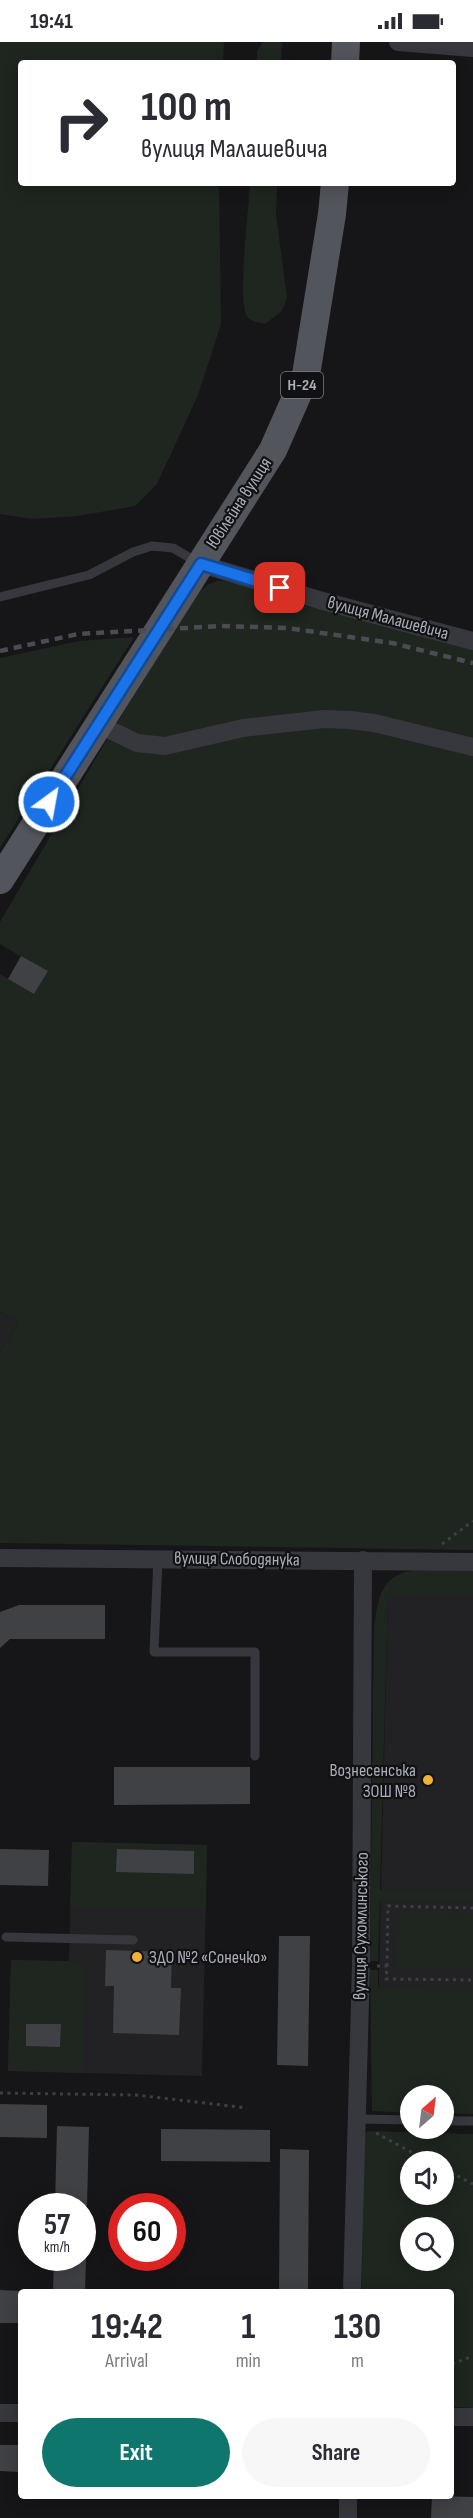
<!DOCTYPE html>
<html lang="en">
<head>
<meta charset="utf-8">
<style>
	body { margin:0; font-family:"Sofia Sans Condensed",sans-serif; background:#f7f7f7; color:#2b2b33; height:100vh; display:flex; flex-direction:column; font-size:22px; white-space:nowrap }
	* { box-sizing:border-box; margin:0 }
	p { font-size:20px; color:#7c7c81 }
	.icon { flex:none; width:33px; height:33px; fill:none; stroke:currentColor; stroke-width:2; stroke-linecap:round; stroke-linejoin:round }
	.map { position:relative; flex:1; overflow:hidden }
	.sheet { position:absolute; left:18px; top:2247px; width:436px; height:210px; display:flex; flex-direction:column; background:#fff; border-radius:6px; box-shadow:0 3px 15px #0003 }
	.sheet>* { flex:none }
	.guide { position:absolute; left:18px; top:18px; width:438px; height:126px; border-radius:6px; box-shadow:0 3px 15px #0003; background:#fff; color:#2b2b33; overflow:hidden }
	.needle { width:39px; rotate:28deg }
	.controls { position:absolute; left:400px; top:2043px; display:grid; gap:12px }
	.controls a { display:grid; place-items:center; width:54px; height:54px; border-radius:50%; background:#fff; box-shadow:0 3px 15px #0003; font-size:30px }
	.speed { position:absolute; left:18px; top:2151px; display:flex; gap:12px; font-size:30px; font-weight:700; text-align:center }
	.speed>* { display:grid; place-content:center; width:78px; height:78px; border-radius:50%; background:#fff; box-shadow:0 3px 15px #0003; line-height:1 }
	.speed small { font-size:15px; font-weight:400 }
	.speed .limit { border:9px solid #d22; background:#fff; color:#111 }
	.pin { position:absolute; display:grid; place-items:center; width:51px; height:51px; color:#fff; margin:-26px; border-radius:12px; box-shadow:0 3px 9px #0006 }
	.me { position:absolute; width:66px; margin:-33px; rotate:32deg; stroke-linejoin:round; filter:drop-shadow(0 0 4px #0008) }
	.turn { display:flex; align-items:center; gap:21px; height:126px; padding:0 24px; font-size:27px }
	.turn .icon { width:78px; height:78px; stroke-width:2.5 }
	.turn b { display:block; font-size:42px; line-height:51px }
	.eta { display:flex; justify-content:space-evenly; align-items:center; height:102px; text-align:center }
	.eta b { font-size:36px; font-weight:700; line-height:42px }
	.cta { display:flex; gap:12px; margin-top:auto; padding:12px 24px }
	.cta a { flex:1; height:69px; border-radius:36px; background:#0f766e; color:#fff; font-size:24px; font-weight:700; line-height:69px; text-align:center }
	.cta a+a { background:#f7f7f7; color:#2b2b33 }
	.status { display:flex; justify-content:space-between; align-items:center; height:42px; padding:0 30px; background:#fff; direction:ltr }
	.status svg { height:16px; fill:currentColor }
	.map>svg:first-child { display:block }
	.built { fill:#222225 }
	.green { fill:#1e261f; fill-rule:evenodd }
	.building { fill:#404145 }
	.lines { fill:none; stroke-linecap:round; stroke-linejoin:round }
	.path { stroke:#3d3f44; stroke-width:3; stroke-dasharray:3 4.5; stroke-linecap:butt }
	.lane { stroke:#37383d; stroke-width:9 }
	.street { stroke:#37383d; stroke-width:18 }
	.primary { stroke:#53555c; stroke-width:28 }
	.rail { stroke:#4a4c52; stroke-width:4.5; stroke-dasharray:8 6; stroke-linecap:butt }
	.route-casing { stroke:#114b97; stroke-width:15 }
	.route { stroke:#1a73e8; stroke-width:10 }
	.poi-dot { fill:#f2b134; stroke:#111113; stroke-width:2 }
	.labels { text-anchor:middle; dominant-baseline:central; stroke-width:4.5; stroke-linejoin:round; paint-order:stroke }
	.shield { fill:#111113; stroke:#7b7e86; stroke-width:1.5 }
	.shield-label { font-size:16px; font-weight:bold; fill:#a8adb8 }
	.street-label { font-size:18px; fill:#a8adb8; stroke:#111113 }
	.poi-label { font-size:18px; fill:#a8adb8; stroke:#111113; text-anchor:end }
</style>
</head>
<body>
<div class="status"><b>19:41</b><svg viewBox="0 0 49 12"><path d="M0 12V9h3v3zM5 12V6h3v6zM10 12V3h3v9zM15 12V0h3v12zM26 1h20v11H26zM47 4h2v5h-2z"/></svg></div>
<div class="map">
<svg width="473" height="2476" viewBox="0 0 473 2476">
	<rect width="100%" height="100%" fill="#161618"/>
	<!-- built -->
	<g class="built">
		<path d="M0,1270l19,10 -19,31z"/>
		<path d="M388,1552l85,1v512l-29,-11h-33l-35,10z"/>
		<path d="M72,1800l135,3 -5,231 -194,-5 3,-111 58,1z"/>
	</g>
	<!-- green -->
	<g class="green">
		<path d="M0,0h224l-1,21h-202v120h198l2,141 -23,71 -41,89 -22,22 -57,10 -45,3 -33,-5z"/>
		<path d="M263,0h19l-1,21h-24v-12z"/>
		<path d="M250,141h27l-1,31 11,84 -5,13 -17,13c-7,-2 -16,-2 -19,-10 -8,-17 3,-107 4,-131z"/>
		<path d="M217,539h12l62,22 116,25 66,19v903l-473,-7v-190l19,-31 -19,-10v-338l34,20 13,-22 -47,-28v-22l112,-191 86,-138 9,-8z"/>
		<path d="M134,595l-134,211v-190l79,-17z"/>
		<path d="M420,1528l53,1v24h-85l-8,295 93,1v11l-93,-1 -2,60h-8l4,-333c4,-31 7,-56 46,-58z"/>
		<path d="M72,1800l135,3 -1,65 -136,-2z"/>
		<path d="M398,1869l75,2v58l-77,-2z"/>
		<path d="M11,1918l74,2 -2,111 -75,-2z"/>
		<path d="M370,1928h8v18l95,2v124l-29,-1v-17h-33v17l-39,-2z"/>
		<path d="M367,2089l106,3v274l-21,-1v-115h-90l1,-155zM411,2120h33v32h-33zM411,2186h33v32h-33z"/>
	</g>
	<!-- building -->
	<g class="building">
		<path d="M21,914l27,15 -14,23 -26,-15z"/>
		<path d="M19,1563h86v34h-95l-10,9v-36z"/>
		<path d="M114,1725h136v37l-136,1z"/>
		<path d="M0,1807l49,1 -1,36 -48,-1z"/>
		<path d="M117,1807l77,2v23l-78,-2z"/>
		<path d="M279,1894h31l-2,130 -31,-1z"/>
		<path d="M106,1908l66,2 -1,36h10l-2,47 -66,-2 1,-47h-9z"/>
		<path d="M26,1982h35l-1,23 -34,-1z"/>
		<path d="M0,2062l47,1v33l-47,-1z"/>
		<path d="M57,2084l32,1 -2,79h-32z"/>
		<path d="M161,2087l109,1v32l-109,-1z"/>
		<path d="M280,2107l29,1 -1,142h-29z"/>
		<path d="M54,2216h32l-1,34h-32z"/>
		<path d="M0,2248l21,1v32h-21z"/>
		<path d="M0,2403h21v27l-21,-1z"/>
		<path d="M432,2454l41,1v21h-42z"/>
	</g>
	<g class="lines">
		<!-- path -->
		<g class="path">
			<path d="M442,1502l31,-23"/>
			<path d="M377,1924h10l-1,13 87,1"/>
			<path d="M387,1924l1,-60 85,2"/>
			<path d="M0,2051l136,2 111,13"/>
			<path d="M376,2091l54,29"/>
			<path d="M444,2127l29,15"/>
			<path d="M452,2322l21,-8"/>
		</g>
		<!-- lane -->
		<g class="lane">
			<path d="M0,555l89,-22 44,-23 19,-6 21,2 24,14"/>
			<path d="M158,1516l-4,94h101v104"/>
			<path d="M6,1895l127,3"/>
			<path d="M356,2077l55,1"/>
			<path d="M444,2079h29"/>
		</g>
		<!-- street -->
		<g class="street">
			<path d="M398,0l75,6"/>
			<path d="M201,522l118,36 154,41"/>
			<path d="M98,682l39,19 28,3 78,-18 81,-9 26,1 24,3 99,24"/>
			<path d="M0,1516l473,4"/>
			<path d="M352,2250l9,-327 2,-405"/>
			<path d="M0,2371h21"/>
			<path d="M452,2375h21"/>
			<path d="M348,2476v-22"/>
		</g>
		<!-- primary -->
		<g class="primary">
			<path d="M345,21l1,-21"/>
			<path d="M0,838l273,-430 33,-75 26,-161 3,-31"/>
		</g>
		<!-- rail -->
		<path class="rail" d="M0,609l78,-17 144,-8 65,2 105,15 81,20"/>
	</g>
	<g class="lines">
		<!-- route casing -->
		<g class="route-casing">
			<path id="route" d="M49,760l152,-238 79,24"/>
		</g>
		<!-- route -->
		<use href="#route" class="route"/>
	</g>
	<!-- markers -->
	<g class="poi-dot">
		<circle cx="428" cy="1738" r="6"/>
		<circle cx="137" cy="1915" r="6"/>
	</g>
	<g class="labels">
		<!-- shield labels -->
		<rect class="shield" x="281" y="330" width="42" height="26" rx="4.5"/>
		<g class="shield-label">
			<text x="302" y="343">Н-24</text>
		</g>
		<!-- street labels -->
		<g class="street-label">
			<text transform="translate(239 461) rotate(-57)">Ювілейна вулиця</text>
			<text transform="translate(388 576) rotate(15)">вулиця Малашевича</text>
			<text transform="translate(237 1517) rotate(1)">вулиця Слободянука</text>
			<text transform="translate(361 1884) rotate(-89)">вулиця Сухомлинського</text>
		</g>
		<!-- poi labels -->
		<g class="poi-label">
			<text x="416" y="1728">Вознесенська<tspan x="416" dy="21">ЗОШ №8</tspan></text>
			<text x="149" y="1915" text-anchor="start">ЗДО №2 «Сонечко»</text>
		</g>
	</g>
</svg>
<div class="controls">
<a><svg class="needle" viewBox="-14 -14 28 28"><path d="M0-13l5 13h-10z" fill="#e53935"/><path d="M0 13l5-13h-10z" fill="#7c7c81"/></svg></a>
<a><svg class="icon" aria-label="sound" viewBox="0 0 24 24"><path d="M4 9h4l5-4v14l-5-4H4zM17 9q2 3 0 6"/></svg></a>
<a><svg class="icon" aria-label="search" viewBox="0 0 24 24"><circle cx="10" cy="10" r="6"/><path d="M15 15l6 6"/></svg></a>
</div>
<div class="speed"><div>57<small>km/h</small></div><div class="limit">60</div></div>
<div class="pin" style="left:280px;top:546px;background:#d93025"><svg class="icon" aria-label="arrive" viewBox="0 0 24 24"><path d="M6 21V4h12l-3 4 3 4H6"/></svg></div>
<svg class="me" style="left:49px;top:760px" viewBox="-20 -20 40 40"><circle r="17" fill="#1a73e8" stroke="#fff" stroke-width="3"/><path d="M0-11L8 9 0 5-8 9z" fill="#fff"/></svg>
<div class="guide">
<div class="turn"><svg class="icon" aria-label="right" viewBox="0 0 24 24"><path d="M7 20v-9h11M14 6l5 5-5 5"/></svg><div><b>100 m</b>вулиця Малашевича</div></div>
</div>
<section class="sheet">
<div class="eta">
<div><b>19:42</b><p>Arrival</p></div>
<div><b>1</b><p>min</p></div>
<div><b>130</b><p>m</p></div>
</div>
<div class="cta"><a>Exit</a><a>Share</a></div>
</section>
</div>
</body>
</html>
